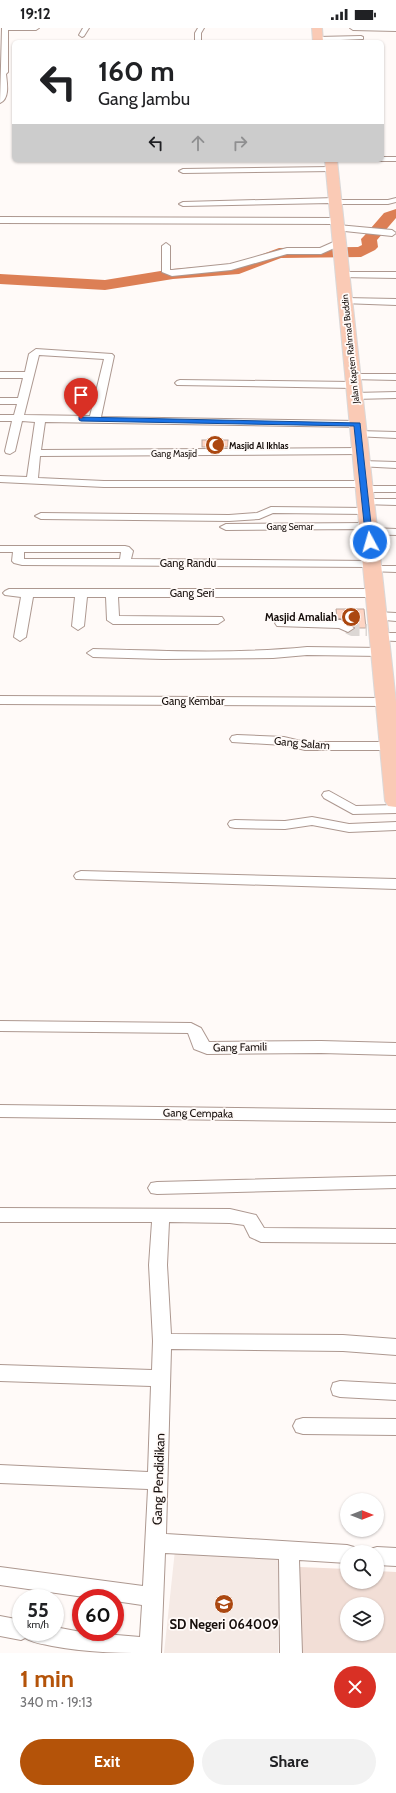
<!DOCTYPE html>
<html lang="en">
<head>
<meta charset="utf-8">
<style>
	body { margin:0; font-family:Cabin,sans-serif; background:#f2f2f2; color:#202124; height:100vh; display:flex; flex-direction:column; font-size:15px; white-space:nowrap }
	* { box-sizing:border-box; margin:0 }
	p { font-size:13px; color:#757577 }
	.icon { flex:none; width:22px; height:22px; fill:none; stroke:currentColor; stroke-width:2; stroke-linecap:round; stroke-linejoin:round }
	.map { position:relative; height:1625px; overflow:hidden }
	.panel { display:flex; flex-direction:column; background:#fff; flex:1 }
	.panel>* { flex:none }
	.guide { position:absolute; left:12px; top:12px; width:372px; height:122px; border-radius:6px; box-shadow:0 1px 3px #0004; background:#fff; color:#202124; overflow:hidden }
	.needle { width:26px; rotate:90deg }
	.tools { position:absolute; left:340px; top:1465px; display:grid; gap:8px }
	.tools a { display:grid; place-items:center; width:44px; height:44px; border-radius:50%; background:#fff; box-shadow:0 1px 3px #0004; font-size:20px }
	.speed { position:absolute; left:12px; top:1561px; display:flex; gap:8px; font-size:20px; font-weight:700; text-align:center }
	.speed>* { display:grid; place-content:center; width:52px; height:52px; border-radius:50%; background:#fff; box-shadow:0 1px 3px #0004; line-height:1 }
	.speed small { font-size:10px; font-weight:400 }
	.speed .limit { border:6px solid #d22; background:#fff; color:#111 }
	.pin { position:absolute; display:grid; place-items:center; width:34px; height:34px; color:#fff; margin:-41px -17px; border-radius:50% 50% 50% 0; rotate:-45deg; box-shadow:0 0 4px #0007 }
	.pin .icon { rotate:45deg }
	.me { position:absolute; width:44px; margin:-22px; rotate:354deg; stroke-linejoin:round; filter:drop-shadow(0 0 3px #0008) }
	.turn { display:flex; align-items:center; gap:14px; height:84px; padding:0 20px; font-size:18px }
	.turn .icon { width:52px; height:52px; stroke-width:2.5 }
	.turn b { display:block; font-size:28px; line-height:34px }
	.lanes { display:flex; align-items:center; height:38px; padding:0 20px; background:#0003; justify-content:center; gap:20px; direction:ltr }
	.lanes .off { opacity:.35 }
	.round { display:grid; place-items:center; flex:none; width:42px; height:42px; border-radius:21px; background:#f2f2f2 }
	.summary { display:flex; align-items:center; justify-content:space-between; height:68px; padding:0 20px }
	h1 { font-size:24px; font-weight:800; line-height:30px; color:#b45309 }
	.button { display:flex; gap:8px; margin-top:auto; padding:8px 20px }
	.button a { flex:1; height:46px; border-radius:24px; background:#b45309; color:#fff; font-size:16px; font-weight:800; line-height:46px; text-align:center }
	.button a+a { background:#f2f2f2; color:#202124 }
	.status { display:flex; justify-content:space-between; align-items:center; height:28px; padding:0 20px; background:#fff; direction:ltr }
	.status svg { height:11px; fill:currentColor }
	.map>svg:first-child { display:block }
	.built { fill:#f5eae5 }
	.green { fill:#f2ded6; fill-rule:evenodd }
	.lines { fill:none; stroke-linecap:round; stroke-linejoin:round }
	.river { fill:#dc7f55; fill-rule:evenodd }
	.building { fill:#fed5c4; stroke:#bda89f }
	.minor-tunnel { stroke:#dcd7d4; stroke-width:12; stroke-dasharray:12 6; stroke-linecap:butt }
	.minor-casing { stroke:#ad9890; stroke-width:2 }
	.primary-casing { stroke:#dad8d8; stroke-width:2 }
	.minor { fill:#fff; fill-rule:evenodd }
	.primary { fill:#facab5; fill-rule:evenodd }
	.route { fill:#1a73e8; stroke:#114b97 }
	.labels { text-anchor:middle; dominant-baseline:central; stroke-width:3.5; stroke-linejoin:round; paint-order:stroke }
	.far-street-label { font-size:9px; fill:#160e0b; stroke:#fffaf8 }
	.far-poi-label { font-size:9px; font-weight:bold; fill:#160e0b; stroke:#fffaf8; text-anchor:start }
	.street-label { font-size:11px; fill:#160e0b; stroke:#fffaf8 }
	.poi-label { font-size:11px; font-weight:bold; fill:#160e0b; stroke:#fffaf8; text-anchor:end }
	.near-street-label { font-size:13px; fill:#160e0b; stroke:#fffaf8 }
	.near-poi-label { font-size:13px; font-weight:bold; fill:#160e0b; stroke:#fffaf8 }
</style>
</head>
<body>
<div class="status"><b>19:12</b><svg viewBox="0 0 49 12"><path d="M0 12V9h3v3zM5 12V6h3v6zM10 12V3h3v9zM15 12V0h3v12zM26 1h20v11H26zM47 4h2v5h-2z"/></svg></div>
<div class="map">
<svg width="396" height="1625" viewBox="0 0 396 1625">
	<rect width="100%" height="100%" fill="#fffaf8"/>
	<!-- built -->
	<path class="built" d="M175,1522l104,5 -1,98h-114z"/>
	<!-- green -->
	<path class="green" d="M300,1539l47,2v13h30v-11l19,1v81h-95zM347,1576h30v30h-30z"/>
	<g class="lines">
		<!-- river -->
		<path class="river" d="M396,181v9l-19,22 1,7 -3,3 -14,7 -80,1 -42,16 -66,5 -68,11 -105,-6v-10l105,6 68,-11 63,-5 43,-16 79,-1 4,-2 -1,-6 3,-3 20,-23z"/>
	</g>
	<!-- building -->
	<g class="building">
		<rect x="202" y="412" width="26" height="7"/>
		<path d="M336,581h28l2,19h-11l-13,-9 -5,-1z"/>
	</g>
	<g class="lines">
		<!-- minor-tunnel -->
		<path class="minor-tunnel" d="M348,600l4,2h15"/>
		<!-- minor casing -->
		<g class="minor-casing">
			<g id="minor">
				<path d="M2,0h37l-3,2h-28v42l-2,2c1,9 4,25 -6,29z"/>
				<path d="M83,0h6l-5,8 -2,1 -3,-2z"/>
				<path d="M198,0h6l-3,5v9l-6,-1v-8z"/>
				<path d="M350,0h46v3l-43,-1z"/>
				<path d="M361,8l2,1v2l-45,2 -3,-2 3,-2z"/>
				<path d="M382,129h14v4h-17l3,-1z"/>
				<path d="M331,139l4,2 -1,2 -151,2 -4,-2 4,-2z"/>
				<path d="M335,170l4,2h49l8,-2v4l-8,2h-53l-4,-1 -148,3 -4,-2 4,-2z"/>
				<path d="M0,189l337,1 4,3 -4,3 -337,-1z"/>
				<path d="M338,197l54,5 4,3 -4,3 -57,-6 -1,-2z"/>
				<path d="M338,212l4,3 -1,2 -20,9h-34l-56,16 -59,6 -10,-4v-26l4,-3 4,3v24h2l58,-6 57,-16h33z"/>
				<path d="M342,244h54v6l-57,-1 -1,-2z"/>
				<path d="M345,270l51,1v6l-54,-2 -2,-2z"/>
				<path d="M36,321l76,5 2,2 -13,61 257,4 5,3 -5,3 -313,-5 -4,28 319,-2 5,3 -5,3 -320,2 -2,22 66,3h260l4,1v4h28v6h-32l-4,-1v-4h-256l-104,-5v-6l27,1 8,-55 -13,-1 -7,30 -5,3 -4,-1 -1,-2 7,-30h-12v-6h14l3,-11h-17v-6h18l5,-20h-23v-6h25l4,-18zM39,327l65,4 -14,57 -66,-1z"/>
				<path d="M353,346h43v6l-46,-1 -2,-2 2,-2z"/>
				<path d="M180,352l173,2 5,3 -5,3 -176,-3 -2,-2 2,-2z"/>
				<path d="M396,364v6l-42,1 -5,-3 5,-3z"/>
				<path d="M358,403l38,1v6l-42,-2 -1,-2z"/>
				<path d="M362,433l34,1v6l-38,-2 -1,-2z"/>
				<path d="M365,471h31v6l-35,-1 -1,-2z"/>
				<path d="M271,479l95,1 6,3 -6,3 -93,-1 -14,6 -30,2 -188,-2 -6,-3 6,-3 188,2 28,-2z"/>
				<path d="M368,495l4,1 2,2 -2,2 24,1v6l-28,-1 -4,-1v-4l-138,1 -6,-3 6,-3z"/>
				<path d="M0,518h125l4,1 4,4 -2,8 241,2 4,1 1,4h19v6l-28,-1 -1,-4 -345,-2 -8,-2 -2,-2 1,-9h-13zM24,524h97l-1,7h-96z"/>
				<path d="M9,561h366l6,4 -6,4h-257l1,19 103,1 2,3 -6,4h-105l-6,-4 -1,-23h-19l-3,29 -6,4 -6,-4 3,-29h-42l-7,40 -6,4 -6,-4 7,-40 -16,-2 -2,-2 2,-2z"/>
				<path d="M377,584l19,1v8l-23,-2 -2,-3 2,-3z"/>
				<path d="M281,591l60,1 13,8 -6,4 -9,-4 -62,-2 -2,-3z"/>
				<path d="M379,605h17v8l-21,-1 -2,-3 2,-3z"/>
				<path d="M307,619l74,1 6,4 -6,4 -74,-1 -34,3 -110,1 -70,-2 -6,-4 6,-4c71,2 143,5 214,-2z"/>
				<path d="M0,668l386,2 6,4 -6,4 -386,-2z"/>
				<path d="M237,707l47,2 21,5h85l5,1 1,4 -6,3h-85l-21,-5 -52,-3 -2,-3 2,-3z"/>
				<path d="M329,763l27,15 40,-1v8l-43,1 -29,-16 -2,-3 2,-3z"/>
				<path d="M312,789l37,7 47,-2v8l-47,2 -37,-7 -27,4 -50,-1 -5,-1 -2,-3 2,-3 5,-1 50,1z"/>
				<path d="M81,843l315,8v10l-320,-10 -2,-3 2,-3z"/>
				<path d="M0,993l191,2 10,5 8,14 112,-1 75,2v12l-75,-2 -114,1 -13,-5 -6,-16 -188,-2z"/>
				<path d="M0,1077l396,5v12l-396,-5z"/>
				<path d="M396,1148v12l-239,6 -6,-1 -3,-5 3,-5 6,-1z"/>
				<path d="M0,1180l230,1 26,6 8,13 132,1v14l-135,-1 -11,-5 -6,-12 -14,-2 -61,-1 -2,43 4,69 172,1 53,4v16l-53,-4 -172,-2 -5,185 181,11 7,2 2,5h-9v11l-48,-3 3,93h-22l-1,-94 -114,-6 -4,100c-37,0 -73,0 -109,-7 -9,-2 -19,-3 -27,-8l-4,2 -21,-4v-20l21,4v12h34v-5l26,5 59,5 2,-32 -27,-4v-3h-24l-91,-13v-18l143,19 5,-97 -148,-6v-18l148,7 3,-86 -151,-5v-16l152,5 1,-29 -4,-76 3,-43h-152z"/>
				<path d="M340,1353l56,3v16l-56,-3 -7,-2 -2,-6 2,-6z"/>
				<path d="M303,1390l93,1v16l-93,-1 -7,-2 -3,-6 3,-6z"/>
				<path d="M377,1519l19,1v18l-19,-1v-13h-8l1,-3z"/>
			</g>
		</g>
		<!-- primary casing -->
		<g class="primary-casing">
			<g id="primary">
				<path d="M312,0h10l1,14h-10z"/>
				<path d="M325,132h12l59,542v105l-8,-1 -3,-5z"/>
			</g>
		</g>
		<!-- minor -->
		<use href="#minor" class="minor"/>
		<!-- primary -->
		<use href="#primary" class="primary"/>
	</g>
	<!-- route -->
	<path class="route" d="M79,389l281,6 13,119 -3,2 -4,-2 -12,-116 -273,-5 -2,-1z"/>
	<!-- icons -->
	<defs>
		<g id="mosque-disc" transform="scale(1)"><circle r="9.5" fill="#ab4811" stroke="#fffaf8"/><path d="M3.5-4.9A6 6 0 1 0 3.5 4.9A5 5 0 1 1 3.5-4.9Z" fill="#fff"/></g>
		<g id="school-disc" transform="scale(1)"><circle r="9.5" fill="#ab4811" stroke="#fffaf8"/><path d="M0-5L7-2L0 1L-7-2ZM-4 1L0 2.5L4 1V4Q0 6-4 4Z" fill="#fff"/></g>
	</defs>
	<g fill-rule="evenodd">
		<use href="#mosque-disc" x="215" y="417"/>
		<use href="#mosque-disc" x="351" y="589"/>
		<use href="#school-disc" x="224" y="1576"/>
	</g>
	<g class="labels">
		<!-- far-street labels -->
		<g class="far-street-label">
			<text transform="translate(350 321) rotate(-96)">Jalan Kapten Rahmad Buddin</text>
			<text x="174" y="425">Gang Masjid</text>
			<text x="290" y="498">Gang Semar</text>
		</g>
		<!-- far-poi labels -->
		<g class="far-poi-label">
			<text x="229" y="417">Masjid Al Ikhlas</text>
		</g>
		<!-- street labels -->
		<g class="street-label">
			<text x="188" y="535">Gang Randu</text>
			<text x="192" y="565">Gang Seri</text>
			<text x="193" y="673">Gang Kembar</text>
			<text transform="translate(302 715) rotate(5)">Gang Salam</text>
			<text transform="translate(240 1019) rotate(-1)">Gang Famili</text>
			<text transform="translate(198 1085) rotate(1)">Gang Cempaka</text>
		</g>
		<!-- poi labels -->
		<g class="poi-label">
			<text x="337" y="589">Masjid Amaliah</text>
		</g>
		<!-- near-street labels -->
		<g class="near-street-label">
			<text transform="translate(158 1451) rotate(-88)">Gang Pendidikan</text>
		</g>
		<!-- near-poi labels -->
		<g class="near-poi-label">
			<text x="224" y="1596">SD Negeri 064009</text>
		</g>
	</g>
</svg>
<div class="tools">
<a><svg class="needle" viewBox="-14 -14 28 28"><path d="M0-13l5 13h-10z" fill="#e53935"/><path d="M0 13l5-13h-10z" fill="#757577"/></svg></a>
<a><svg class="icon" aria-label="search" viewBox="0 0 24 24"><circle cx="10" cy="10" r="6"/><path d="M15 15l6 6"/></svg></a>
<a><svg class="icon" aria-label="layers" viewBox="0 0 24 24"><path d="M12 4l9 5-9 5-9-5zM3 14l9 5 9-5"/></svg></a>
</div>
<div class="speed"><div>55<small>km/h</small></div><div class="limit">60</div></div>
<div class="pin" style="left:81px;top:391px;background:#d93025"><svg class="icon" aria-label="arrive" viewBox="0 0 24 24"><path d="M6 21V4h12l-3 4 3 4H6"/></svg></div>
<svg class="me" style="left:370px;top:514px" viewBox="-20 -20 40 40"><circle r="17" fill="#1a73e8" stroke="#fff" stroke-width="3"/><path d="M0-11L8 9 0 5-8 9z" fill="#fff"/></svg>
<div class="guide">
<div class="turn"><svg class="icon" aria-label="left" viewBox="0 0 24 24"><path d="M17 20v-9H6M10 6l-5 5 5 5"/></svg><div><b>160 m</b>Gang Jambu</div></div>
<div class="lanes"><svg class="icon" aria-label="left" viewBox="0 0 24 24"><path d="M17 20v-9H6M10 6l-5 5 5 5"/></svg><svg class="icon off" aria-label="ahead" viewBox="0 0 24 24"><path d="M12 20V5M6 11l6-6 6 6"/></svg><svg class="icon off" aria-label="right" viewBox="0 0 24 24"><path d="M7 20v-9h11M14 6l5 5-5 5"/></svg></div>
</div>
</div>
<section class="panel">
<div class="summary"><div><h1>1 min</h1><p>340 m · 19:13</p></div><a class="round" style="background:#d93025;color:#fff"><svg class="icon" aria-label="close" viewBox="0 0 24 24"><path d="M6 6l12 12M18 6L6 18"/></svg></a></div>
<div class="button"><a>Exit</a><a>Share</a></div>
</section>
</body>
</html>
